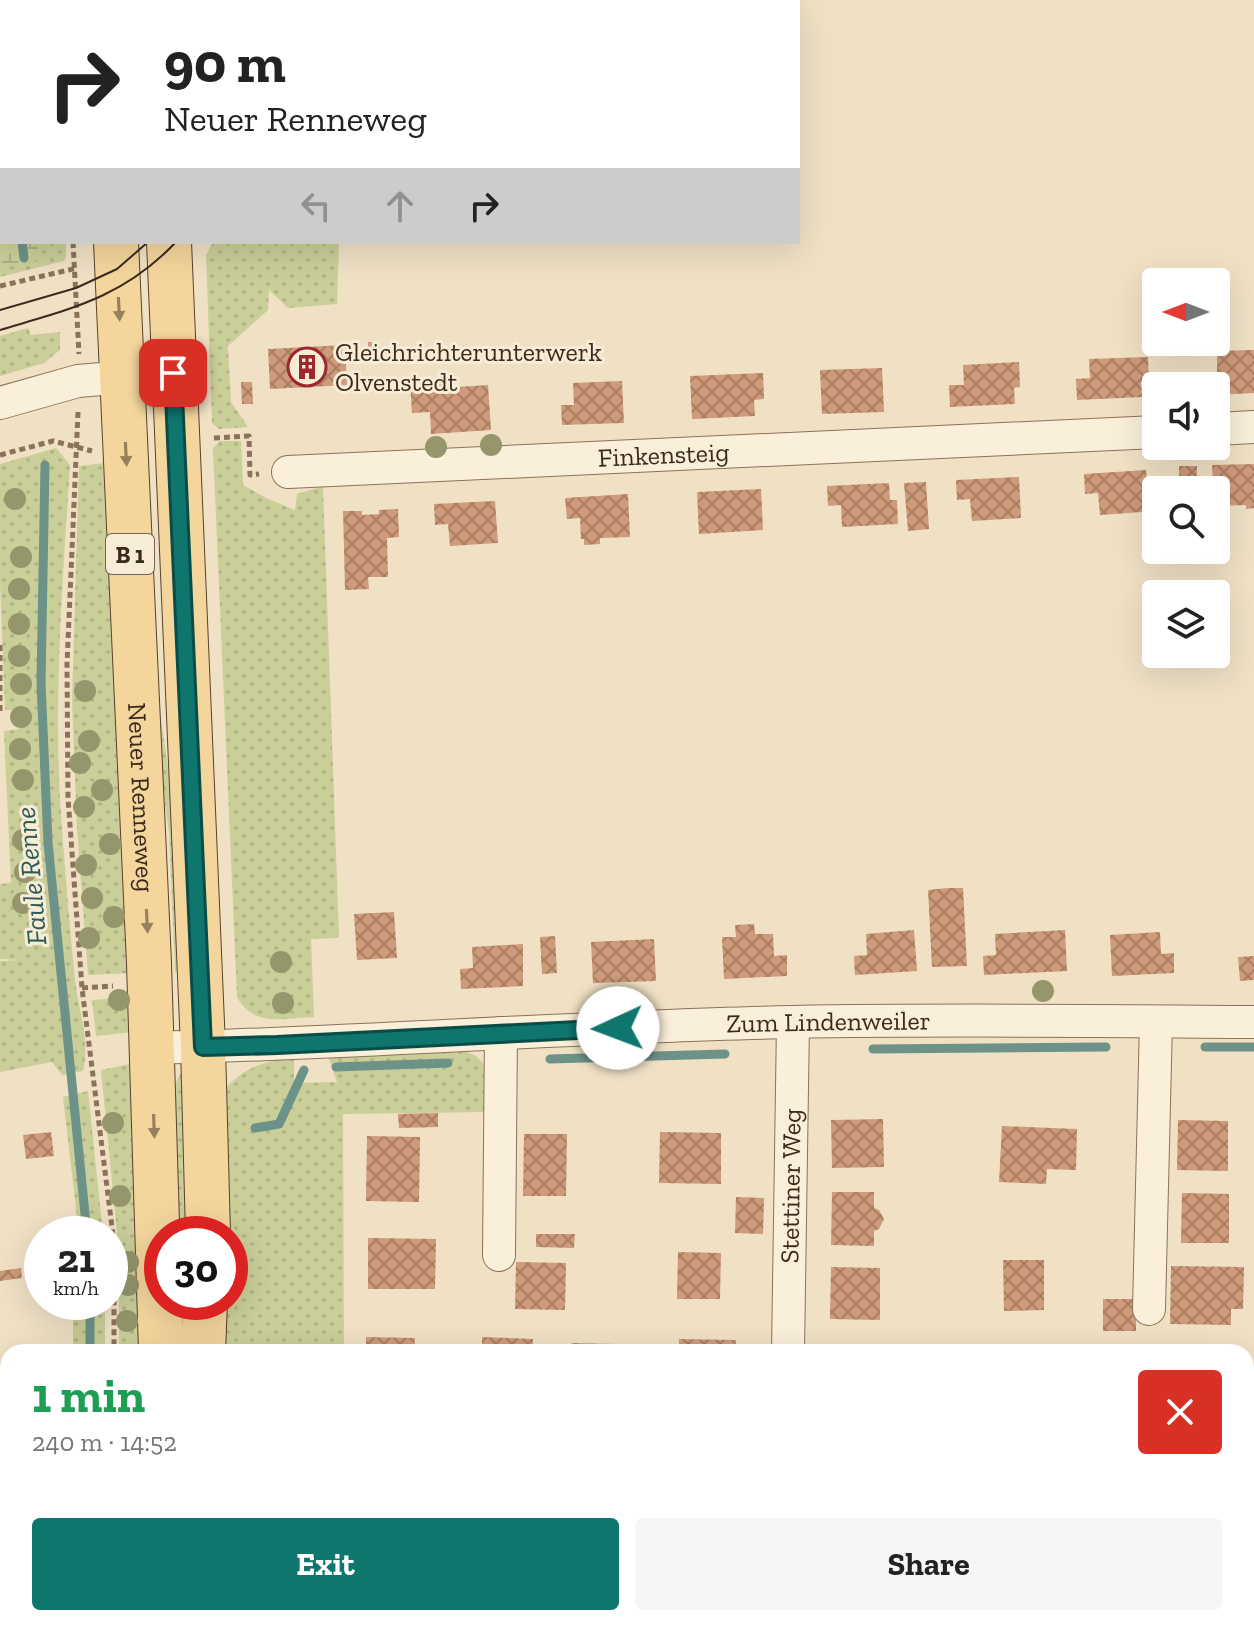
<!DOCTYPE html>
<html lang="en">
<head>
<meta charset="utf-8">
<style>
	body { margin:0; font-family:"Zilla Slab",serif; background:#f6f6f6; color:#222; height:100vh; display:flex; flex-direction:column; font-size:30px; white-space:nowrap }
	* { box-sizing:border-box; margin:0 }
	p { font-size:26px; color:#767676 }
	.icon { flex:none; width:44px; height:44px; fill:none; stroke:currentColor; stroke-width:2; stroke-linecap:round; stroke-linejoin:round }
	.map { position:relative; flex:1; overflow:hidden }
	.drawer { position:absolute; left:0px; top:1344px; width:1254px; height:282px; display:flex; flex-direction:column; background:#fff; border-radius:24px 24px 0 0; box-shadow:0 8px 32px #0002 }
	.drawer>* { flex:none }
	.hud { position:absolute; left:0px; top:0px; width:800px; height:244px; box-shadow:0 8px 32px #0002; background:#fff; color:#222; overflow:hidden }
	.needle { width:52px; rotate:270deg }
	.tools { position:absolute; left:1142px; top:268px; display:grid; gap:16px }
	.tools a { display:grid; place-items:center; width:88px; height:88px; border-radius:8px; background:#fff; box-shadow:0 8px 32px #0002; font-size:40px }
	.speed { position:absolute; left:24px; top:1216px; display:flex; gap:16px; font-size:40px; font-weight:700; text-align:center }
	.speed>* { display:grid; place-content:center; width:104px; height:104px; border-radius:50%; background:#fff; box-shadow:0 8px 32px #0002; line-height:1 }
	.speed small { font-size:20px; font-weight:400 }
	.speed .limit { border:12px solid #d22; background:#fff; color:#111 }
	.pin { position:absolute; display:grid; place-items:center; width:68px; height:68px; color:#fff; margin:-34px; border-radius:16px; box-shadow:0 4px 12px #0006 }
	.me { position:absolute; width:88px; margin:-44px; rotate:268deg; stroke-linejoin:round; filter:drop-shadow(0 0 6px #0008) }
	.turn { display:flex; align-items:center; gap:28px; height:168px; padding:0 32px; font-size:36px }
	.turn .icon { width:104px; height:104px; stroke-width:2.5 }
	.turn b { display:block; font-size:56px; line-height:68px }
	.lanes { display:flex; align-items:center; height:76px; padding:0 32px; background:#0003; justify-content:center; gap:40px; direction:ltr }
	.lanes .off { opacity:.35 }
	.round { display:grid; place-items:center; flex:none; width:84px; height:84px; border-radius:8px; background:#f6f6f6 }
	.summary { display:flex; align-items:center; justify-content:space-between; height:136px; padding:0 32px }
	h1 { font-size:48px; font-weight:800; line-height:60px; color:#1e9e55 }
	.button { display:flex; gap:16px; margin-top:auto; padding:16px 32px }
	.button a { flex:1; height:92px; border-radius:8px; background:#0f766e; color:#fff; font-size:32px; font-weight:800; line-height:92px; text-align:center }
	.button a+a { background:#f6f6f6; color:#222 }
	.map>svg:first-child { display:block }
	.grass { fill:url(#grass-dots) }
	.wetland { fill:url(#wetland-marsh) }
	.park { fill:url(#park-tufts) }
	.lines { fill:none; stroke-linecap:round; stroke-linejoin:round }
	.stream { stroke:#6d9287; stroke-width:9 }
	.building { fill:url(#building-cross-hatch) }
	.street-casing { stroke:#8b725a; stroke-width:34 }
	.primary-casing { stroke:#59412e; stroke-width:46 }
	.path { stroke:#8b725a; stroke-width:5; stroke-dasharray:6 4; stroke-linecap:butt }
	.street { stroke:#faefd9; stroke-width:32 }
	.primary { stroke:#f4d59c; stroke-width:44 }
	.tram { stroke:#3b2b1e; stroke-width:2 }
	.tree { fill:#96966c }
	.oneway { fill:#98805d }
	.route-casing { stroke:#0a4d48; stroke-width:20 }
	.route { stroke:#0f766e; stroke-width:14 }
	.labels { text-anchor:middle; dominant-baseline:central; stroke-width:6; stroke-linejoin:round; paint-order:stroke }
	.shield { fill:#f7ecd5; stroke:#736555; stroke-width:2 }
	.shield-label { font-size:24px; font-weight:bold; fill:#3b2b1e }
	.poi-label { font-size:26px; fill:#3b2b1e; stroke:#f7ecd5; text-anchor:start }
	.street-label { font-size:26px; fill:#3b2b1e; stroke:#f7ecd5 }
	.water-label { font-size:28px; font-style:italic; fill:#2d5b56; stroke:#f7ecd5 }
</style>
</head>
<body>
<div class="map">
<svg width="1254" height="1625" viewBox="0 0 1254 1625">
	<defs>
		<pattern id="grass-dots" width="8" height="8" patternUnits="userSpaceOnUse" patternTransform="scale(2)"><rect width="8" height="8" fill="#cace98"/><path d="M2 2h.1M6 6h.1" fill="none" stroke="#aeb183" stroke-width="1.8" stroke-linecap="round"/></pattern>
		<pattern id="wetland-marsh" width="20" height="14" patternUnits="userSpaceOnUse" patternTransform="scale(2)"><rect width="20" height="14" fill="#cace98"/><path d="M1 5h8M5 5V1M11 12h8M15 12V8" fill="none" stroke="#aeb183"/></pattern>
		<pattern id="park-tufts" width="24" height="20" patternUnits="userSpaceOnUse" patternTransform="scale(2)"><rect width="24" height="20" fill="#cace98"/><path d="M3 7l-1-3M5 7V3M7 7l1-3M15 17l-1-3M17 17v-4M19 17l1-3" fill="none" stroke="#aeb183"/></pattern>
		<pattern id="building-cross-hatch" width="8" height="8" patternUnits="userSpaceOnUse" patternTransform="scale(2)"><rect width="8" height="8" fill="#cf9a79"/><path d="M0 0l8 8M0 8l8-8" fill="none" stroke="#a97e63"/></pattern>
	</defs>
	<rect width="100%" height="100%" fill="#f0e1c5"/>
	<!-- grass -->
	<g class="grass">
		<path d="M0,0l56,2h-54v240h64v15l-2,4 -64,16z"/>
		<path d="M213,242h126l-2,62 -49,4 -19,-18 -1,20 -40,36 3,56 17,25 -29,2 -7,-6 -6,-168z"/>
		<path d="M28,328l3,7 29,-3v18l-16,13 -44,13v-40z"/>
		<path d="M220,441h21l2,44 25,14 27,11 2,-16 26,-8 16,452 -28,1 3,78c-30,1 -60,11 -77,-20l-24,-549z"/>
		<path d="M56,448l14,17c-7,111 -16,223 -10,334 4,61 9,121 15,182 4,30 15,60 8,90l-21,4 -10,-13 -52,10v-111l22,-1 -22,-1v-75l11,-1 -7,-152 15,-2 -1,-19h-13l-5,-128v-118z"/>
		<path d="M105,463l27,510 -44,2 -11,-148 -5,-127 7,-234z"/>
		<path d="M150,700h8l20,133 6,139h-9l-6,-140z"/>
		<path d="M133,997l1,35 -38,4 -4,-36z"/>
		<path d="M463,1050l13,6 9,9 3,47 -145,2 1,238h-122v-50h8v-68h-9l3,-144c21,-24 40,-28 70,-33v26l43,-1 -9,-26z"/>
		<path d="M135,1063l11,289h-27v-100l-18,-182z"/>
		<path d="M181,1073h4l7,161h-18l-2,-144z"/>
		<path d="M88,1091l15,143h-24l-16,-137z"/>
		<rect x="73" y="1302" width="32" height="50"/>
		<rect x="223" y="1618" width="121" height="7"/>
	</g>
	<!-- wetland -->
	<path class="wetland" d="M0,0l23,2h-21v240h37l2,18 -41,5z"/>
	<!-- park -->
	<path class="park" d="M0,1550h8v68h143l-1,7h-150z"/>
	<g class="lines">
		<!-- stream -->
		<g class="stream">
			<path d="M0,100l2,13"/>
			<path d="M22,242l2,16"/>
			<path d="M45,465l-4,218 7,160 39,391"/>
			<path d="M1205,1047h49"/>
			<path d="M873,1049l233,-2"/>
			<path d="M550,1059l175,-5"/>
			<path d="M336,1067l112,-4"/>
			<path d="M255,1128l24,-4 25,-54"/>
			<path d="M90,1352v-50"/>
			<path d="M86,1625l1,-7"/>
		</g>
	</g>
	<!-- building -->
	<g class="building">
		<path d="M368,342h11l1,17h-11z"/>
		<path d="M345,345l2,40 -77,4 -2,-40z"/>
		<path d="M1254,350v43l-38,2v-9h-9l-1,-12 11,-1v-22z"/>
		<path d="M1148,357l1,25h-8l1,15 -65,3 -1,-21 14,-1 -1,-19z"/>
		<path d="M1019,362l1,25 -6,1 1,16 -65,3 -1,-22h15l-1,-20z"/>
		<path d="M882,368l2,44 -62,2 -2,-44z"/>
		<path d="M763,373l1,26 -10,1 1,16 -63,3 -2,-43z"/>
		<path d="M443,380v8l45,-3 3,45 -60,4 -1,-22 -18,1 -2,-31z"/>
		<path d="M622,381l2,42 -62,2 -1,-20h13l-1,-22z"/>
		<path d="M241,382h11l1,22h-11z"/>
		<path d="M1254,464v44l-8,1v-4l-30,1v-16h-37v-24h18v18h16l-1,-19z"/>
		<path d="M1146,470l1,17h8l1,24 -56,4 -2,-22 -13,1 -1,-20z"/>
		<path d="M1019,477l2,41 -49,3 -2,-22 -13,1 -1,-20z"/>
		<path d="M926,482l3,47 -21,2 -4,-48z"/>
		<path d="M889,483l1,17h7l1,24 -56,3 -1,-22 -13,1 -1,-20z"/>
		<path d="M761,489l2,41 -64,4 -2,-42z"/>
		<path d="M628,494l2,43 -30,1v6l-16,1v-6h-3l-1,-21 -13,1 -2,-21z"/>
		<path d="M495,501l3,42 -48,3 -2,-22 -13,1 -1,-21z"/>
		<path d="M398,509l1,28 -12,1 1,39h-20l1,12 -24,1 -2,-79h19v4l17,-1v-4z"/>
		<path d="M948,888h15l4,78 -35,1 -4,-77z"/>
		<path d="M394,912l3,46 -40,2 -3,-46z"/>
		<path d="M754,924l1,10h18l1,22 13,-1v21l-63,3 -2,-42h14l-1,-12z"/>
		<path d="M914,930l3,41 -62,4 -1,-19 13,-1 -1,-21z"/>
		<path d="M1065,930l2,41 -83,4 -1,-19 13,-1 -1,-21z"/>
		<path d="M1160,932l1,22 13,-1v20l-62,3 -2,-41z"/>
		<path d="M555,936l2,37 -15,1 -2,-37z"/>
		<path d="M654,939l2,42 -63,2 -2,-41z"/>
		<path d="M523,944v42l-62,3 -1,-20 13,-1 -1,-21z"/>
		<path d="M1254,956v24l-14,1 -2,-24z"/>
		<path d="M438,1113v14l-39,1 -1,-14z"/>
		<path d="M883,1119l1,48 -52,1 -1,-48z"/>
		<path d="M1178,1120l50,1v50l-51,-1z"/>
		<path d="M1002,1126l75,3 -1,41 -29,-1 -1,15 -47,-2z"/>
		<path d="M51,1132l3,24 -28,3 -3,-24z"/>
		<path d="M660,1132l61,1v51l-62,-1z"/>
		<path d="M524,1134h43l-1,62h-43z"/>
		<path d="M367,1136l53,1 -1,65 -53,-1z"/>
		<path d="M832,1192h42v16l5,2 5,9 -5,10 -5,2v15l-43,-1z"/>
		<path d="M1182,1193l47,1v49h-48z"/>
		<path d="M736,1197l28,1 -1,36 -28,-1z"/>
		<path d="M536,1234h39l-1,14 -38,-1z"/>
		<path d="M368,1238l68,1 -1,50h-67z"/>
		<path d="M678,1252l43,1 -1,46h-43z"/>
		<path d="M1003,1260h41v50l-40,1z"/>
		<path d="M516,1262l50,1 -1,47 -50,-1z"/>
		<path d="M1171,1266l73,1 -1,42h-12v16l-61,-1z"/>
		<path d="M831,1267l49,1v52l-50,-1z"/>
		<path d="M21,1268l1,10 -22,3v-10z"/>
		<rect x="1103" y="1299" width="33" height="32"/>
		<path d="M366,1337l49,1 -1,14h-48z"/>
		<path d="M482,1337l51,2v13h-51z"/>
		<path d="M679,1339l57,1 -1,12h-56z"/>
		<path d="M572,1343l44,1v8h-45z"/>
		<rect x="1193" y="1345" width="45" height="7"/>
		<rect x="361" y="1618" width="49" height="7"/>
		<path d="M1165,1618h50v7h-51z"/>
	</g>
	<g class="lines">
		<!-- street casing -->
		<g class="street-casing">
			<g id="street">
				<path d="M0,403l78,-22 95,-8"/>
				<path d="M1216,429l38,-2"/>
				<path id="s1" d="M288,472l868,-40"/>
				<path id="s2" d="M151,1048c214,-5 428,-22 642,-26 154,-3 308,-1 461,0"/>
				<path d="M499,1255l2,-222"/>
				<path d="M1149,1309l7,-287"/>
				<path id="s3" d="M788,1352l5,-330"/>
				<path d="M776,1625v-7"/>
				<path d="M1138,1625l1,-7"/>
			</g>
		</g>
		<!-- primary casing -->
		<g class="primary-casing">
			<g id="primary">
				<path d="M105,0v2"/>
				<path d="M157,0v2"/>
				<path id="s4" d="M116,242l33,721 12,389"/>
				<path d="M169,242l34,805 5,187"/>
				<path d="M203,1352l2,-50"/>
				<path d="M167,1625v-7"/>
				<path d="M204,1625l1,-7"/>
			</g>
		</g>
		<!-- path -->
		<g class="path">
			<path d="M63,0v2"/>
			<path d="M258,2v-2"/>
			<path d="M73,242l6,112"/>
			<path d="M0,286l77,-18"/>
			<path d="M78,412l-11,252 1,134 14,190 32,255v109"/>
			<path d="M214,438l35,-2 1,39 9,-1"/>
			<path d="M0,455l53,-14 39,10"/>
			<path d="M0,645v69"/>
			<path d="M82,988l31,-2"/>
			<path d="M112,1625v-7"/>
		</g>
		<!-- street -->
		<use href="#street" class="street"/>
		<!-- primary -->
		<use href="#primary" class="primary"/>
		<!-- tram -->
		<g class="tram">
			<path d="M224,2v-2"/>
			<path d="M243,2v-2"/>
			<path d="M0,310l76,-22 41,-19 31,-27"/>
			<path d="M0,330c70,-21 123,-32 176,-88"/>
		</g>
	</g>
	<!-- trees -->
	<g class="tree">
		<circle cx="491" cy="445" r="11"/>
		<circle cx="436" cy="447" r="11"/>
		<circle cx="15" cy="499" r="11"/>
		<circle cx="21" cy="557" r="11"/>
		<circle cx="19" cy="589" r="11"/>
		<circle cx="19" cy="624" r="11"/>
		<circle cx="19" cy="656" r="11"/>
		<circle cx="21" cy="684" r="11"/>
		<circle cx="85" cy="691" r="11"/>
		<circle cx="21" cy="717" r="11"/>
		<circle cx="89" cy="741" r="11"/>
		<circle cx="20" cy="749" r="11"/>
		<circle cx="80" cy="763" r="11"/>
		<circle cx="23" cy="780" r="11"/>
		<circle cx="102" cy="790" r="11"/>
		<circle cx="84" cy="807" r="11"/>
		<circle cx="23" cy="840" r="11"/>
		<circle cx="110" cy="844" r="11"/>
		<circle cx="86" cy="865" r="11"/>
		<circle cx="25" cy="872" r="11"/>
		<circle cx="92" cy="898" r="11"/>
		<circle cx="23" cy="903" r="11"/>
		<circle cx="114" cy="917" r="11"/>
		<circle cx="89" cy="938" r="11"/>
		<circle cx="281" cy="962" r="11"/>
		<circle cx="1043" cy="991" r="11"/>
		<circle cx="119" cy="1000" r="11"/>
		<circle cx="283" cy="1003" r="11"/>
		<circle cx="113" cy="1123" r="11"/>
		<circle cx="120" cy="1196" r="11"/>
		<circle cx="128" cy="1262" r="11"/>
		<circle cx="128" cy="1285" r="11"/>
		<circle cx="127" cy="1321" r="11"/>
	</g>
	<!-- one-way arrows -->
	<defs><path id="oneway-solid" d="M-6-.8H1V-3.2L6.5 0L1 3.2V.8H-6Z" transform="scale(2)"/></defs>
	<g class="oneway">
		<use href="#oneway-solid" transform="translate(119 309) rotate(87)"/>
		<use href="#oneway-solid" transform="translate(126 454) rotate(87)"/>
		<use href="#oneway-solid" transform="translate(147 921) rotate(87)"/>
		<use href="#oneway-solid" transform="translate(154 1126) rotate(88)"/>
	</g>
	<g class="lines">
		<!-- route casing -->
		<g class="route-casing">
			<path id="route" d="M173,373l30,674 74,-2 341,-17"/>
		</g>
		<!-- route -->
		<use href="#route" class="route"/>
	</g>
	<!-- icons -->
	<defs>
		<g id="building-ring" transform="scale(2)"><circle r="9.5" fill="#f7ecd5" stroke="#9c282d" stroke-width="1.5"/><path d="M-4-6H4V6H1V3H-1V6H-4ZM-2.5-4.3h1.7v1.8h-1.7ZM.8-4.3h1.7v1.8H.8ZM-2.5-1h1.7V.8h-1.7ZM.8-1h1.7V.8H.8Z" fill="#9c282d"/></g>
	</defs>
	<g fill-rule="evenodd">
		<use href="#building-ring" x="307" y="367"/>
	</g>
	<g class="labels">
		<!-- shield labels -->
		<rect class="shield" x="106" y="534" width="48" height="40" rx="6"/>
		<g class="shield-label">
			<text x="130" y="554">B 1</text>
		</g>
		<!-- poi labels -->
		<g class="poi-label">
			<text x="335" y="352">Gleichrichterunterwerk<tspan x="335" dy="30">Olvenstedt</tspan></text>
		</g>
		<!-- street labels -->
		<g class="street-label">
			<text stroke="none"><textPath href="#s1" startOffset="376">Finkensteig</textPath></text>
			<text stroke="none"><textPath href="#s4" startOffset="556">Neuer Renneweg</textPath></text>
			<text stroke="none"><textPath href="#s2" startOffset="678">Zum Lindenweiler</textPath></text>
			<text stroke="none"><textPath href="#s3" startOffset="166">Stettiner Weg</textPath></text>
		</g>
		<!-- water labels -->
		<g class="water-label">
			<text transform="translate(31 876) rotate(-95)">Faule Renne</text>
		</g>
	</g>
</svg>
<div class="tools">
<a><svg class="needle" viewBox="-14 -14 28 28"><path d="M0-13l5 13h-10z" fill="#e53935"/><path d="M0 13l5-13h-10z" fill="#767676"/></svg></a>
<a><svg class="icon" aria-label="sound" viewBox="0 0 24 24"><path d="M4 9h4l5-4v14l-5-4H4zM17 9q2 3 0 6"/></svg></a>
<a><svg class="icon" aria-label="search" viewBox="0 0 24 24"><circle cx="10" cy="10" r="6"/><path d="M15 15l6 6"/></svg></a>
<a><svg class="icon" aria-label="layers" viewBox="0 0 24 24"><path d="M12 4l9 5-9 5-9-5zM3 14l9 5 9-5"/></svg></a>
</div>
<div class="speed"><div>21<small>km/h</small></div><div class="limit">30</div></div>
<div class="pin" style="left:173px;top:373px;background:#d93025"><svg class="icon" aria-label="arrive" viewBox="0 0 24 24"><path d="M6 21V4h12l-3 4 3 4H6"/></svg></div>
<svg class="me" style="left:618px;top:1028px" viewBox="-20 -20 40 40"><circle r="19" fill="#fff"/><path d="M0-13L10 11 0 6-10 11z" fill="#0f766e"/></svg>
<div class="hud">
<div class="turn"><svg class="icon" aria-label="right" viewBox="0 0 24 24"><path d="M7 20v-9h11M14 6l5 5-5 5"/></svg><div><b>90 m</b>Neuer Renneweg</div></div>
<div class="lanes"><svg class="icon off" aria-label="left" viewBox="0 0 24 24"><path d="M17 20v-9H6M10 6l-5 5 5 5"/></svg><svg class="icon off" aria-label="ahead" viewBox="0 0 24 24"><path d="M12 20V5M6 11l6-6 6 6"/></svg><svg class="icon" aria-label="right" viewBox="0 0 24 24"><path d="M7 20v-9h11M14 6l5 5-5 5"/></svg></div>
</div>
<section class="drawer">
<div class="summary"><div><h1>1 min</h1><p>240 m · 14:52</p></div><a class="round" style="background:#d93025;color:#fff"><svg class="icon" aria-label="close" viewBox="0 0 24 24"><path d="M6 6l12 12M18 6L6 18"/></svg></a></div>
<div class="button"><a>Exit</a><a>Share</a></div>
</section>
</div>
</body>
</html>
